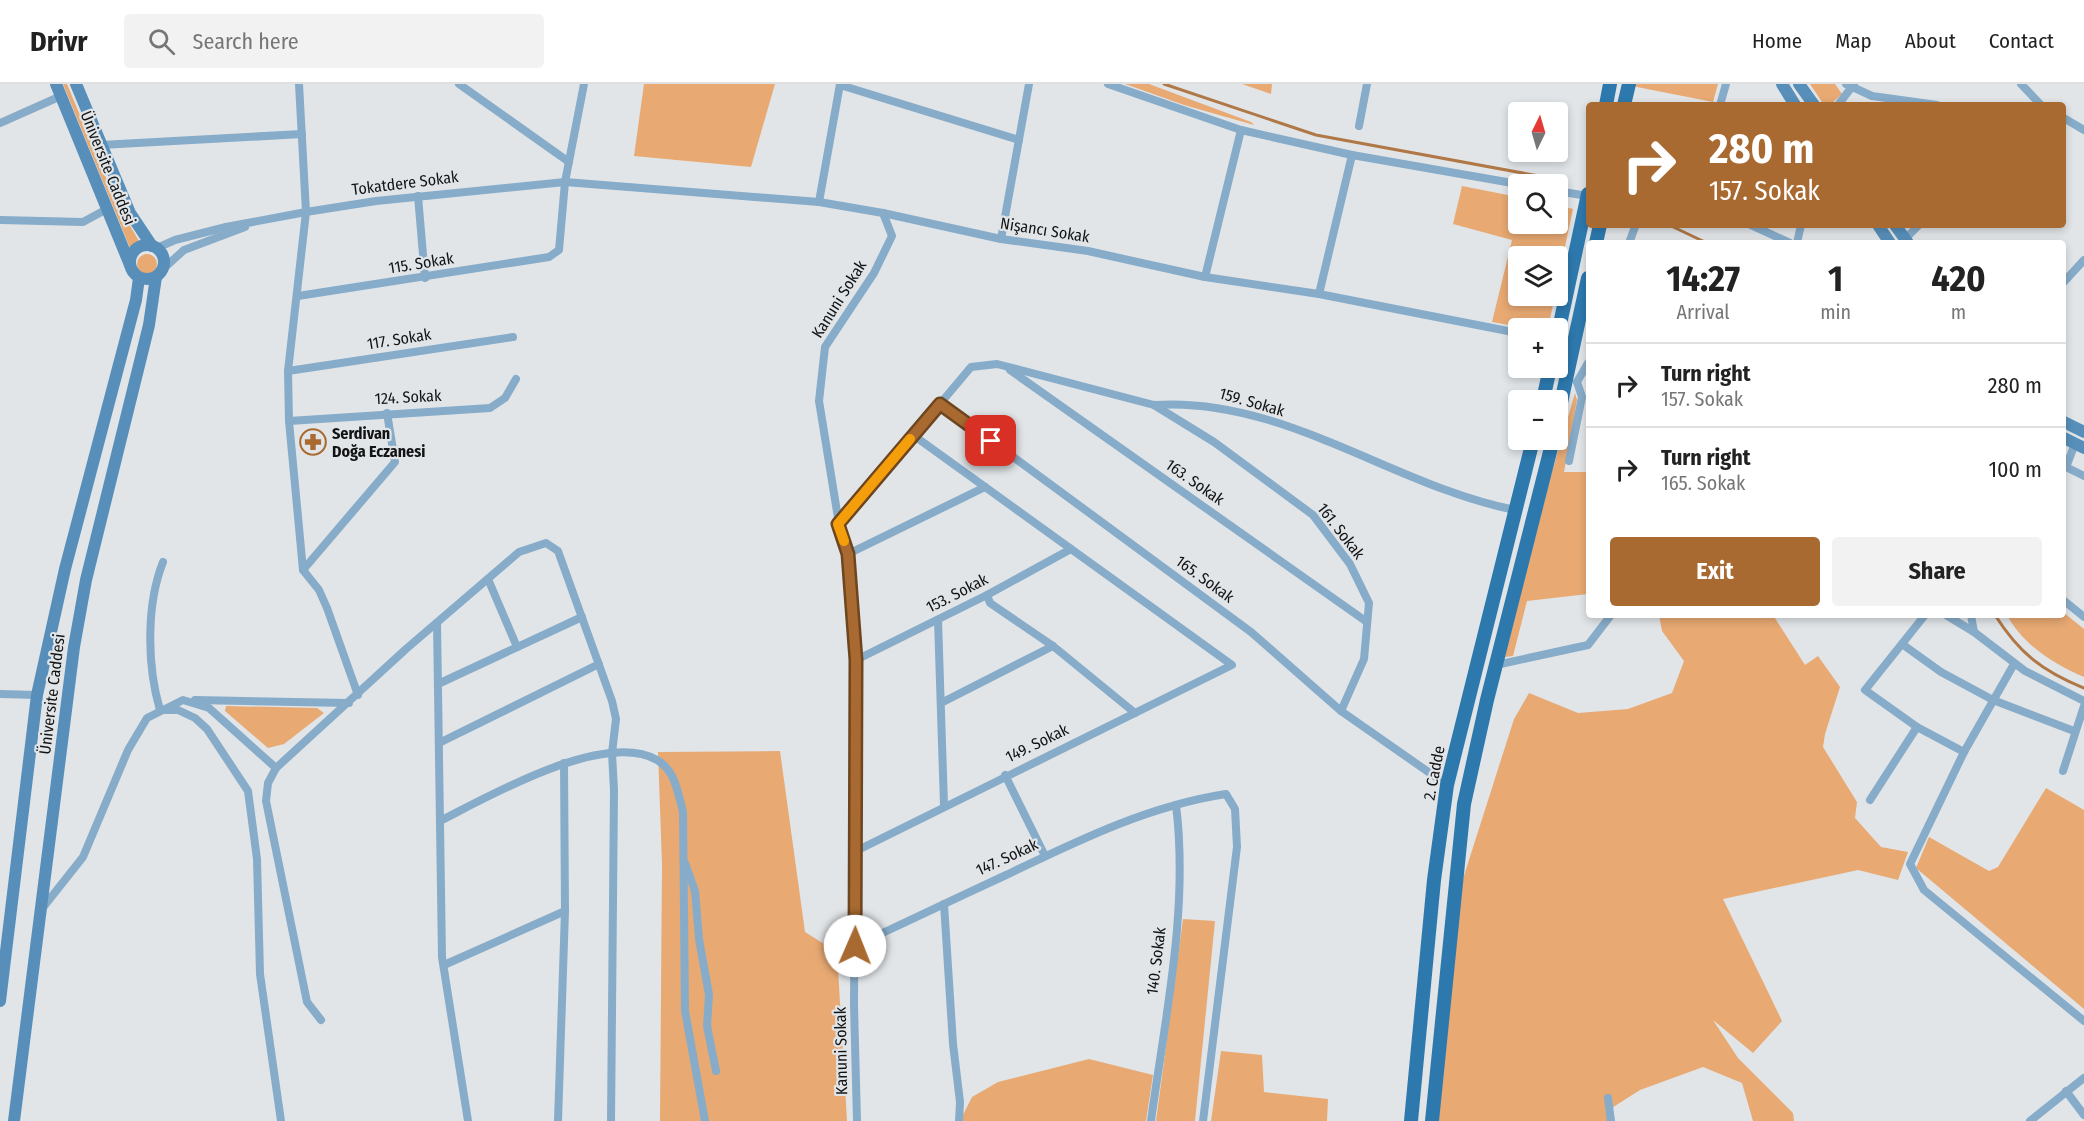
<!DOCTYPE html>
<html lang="en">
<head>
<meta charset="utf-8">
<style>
	body { margin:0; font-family:"Fira Sans Condensed",sans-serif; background:#f2f2f2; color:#222; height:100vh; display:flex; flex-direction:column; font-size:22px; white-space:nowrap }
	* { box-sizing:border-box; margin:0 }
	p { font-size:20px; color:#767676 }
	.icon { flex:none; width:33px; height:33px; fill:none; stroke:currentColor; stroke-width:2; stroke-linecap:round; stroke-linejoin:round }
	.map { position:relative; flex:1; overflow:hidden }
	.details { position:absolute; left:1586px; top:156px; width:480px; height:378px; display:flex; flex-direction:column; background:#fff; border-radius:6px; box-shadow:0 3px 9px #0003 }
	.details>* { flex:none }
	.banner { position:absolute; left:1586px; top:18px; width:480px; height:126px; border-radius:6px; box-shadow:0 3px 9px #0003; background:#a86a30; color:#fff; overflow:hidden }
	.needle { width:39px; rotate:5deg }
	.buttons { position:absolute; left:1508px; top:18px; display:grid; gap:12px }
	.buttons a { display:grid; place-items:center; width:60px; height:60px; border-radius:6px; background:#fff; box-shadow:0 3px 9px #0003; font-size:30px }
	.pin { position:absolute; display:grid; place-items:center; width:51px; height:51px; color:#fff; margin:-26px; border-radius:12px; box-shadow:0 3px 9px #0006 }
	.me { position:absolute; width:66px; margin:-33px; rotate:1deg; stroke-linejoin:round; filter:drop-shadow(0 0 4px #0008) }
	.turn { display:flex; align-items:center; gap:21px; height:126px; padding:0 24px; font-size:27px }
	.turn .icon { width:78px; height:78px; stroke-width:2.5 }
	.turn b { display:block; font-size:42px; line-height:51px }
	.eta { display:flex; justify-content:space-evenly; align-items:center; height:102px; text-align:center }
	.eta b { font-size:36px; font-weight:700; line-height:42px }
	.primary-button { display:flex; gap:12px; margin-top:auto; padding:12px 24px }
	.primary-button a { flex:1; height:69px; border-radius:6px; background:#a86a30; color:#fff; font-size:24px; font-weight:700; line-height:69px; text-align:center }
	.primary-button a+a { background:#f2f2f2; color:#222 }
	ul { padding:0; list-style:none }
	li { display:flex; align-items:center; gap:18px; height:84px; padding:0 24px; border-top:2px solid #e0e0e0 }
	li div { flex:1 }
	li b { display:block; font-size:22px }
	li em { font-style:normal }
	header { display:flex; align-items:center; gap:36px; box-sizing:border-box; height:84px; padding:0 30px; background:#fff; border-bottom:2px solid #e0e0e0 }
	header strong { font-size:28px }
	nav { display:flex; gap:33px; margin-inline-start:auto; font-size:21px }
	.search { width:420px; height:54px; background:#f2f2f2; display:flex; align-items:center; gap:15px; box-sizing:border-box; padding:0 21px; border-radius:6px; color:#767676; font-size:22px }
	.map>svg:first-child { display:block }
	.green { fill:#e8a973 }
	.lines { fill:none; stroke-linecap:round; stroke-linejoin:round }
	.stream { stroke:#b07846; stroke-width:3 }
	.street { stroke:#87acc9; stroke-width:8 }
	.secondary { stroke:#578fba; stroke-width:12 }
	.primary { stroke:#2d79ae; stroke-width:14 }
	.route-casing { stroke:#6d451f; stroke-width:15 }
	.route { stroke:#a86a30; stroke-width:10 }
	.slow { stroke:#f59e0b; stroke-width:10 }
	.labels { text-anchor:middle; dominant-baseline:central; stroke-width:4.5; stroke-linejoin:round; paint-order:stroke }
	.street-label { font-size:16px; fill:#121314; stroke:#e1e5e8 }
	.poi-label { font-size:16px; font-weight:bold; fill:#121314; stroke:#e1e5e8; text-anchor:start }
</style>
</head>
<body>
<header>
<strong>Drivr</strong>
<div class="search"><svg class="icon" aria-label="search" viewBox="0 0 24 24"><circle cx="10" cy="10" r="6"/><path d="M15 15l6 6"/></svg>Search here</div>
<nav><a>Home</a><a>Map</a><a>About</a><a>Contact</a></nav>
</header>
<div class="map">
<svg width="2084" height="1037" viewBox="0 0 2084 1037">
	<rect width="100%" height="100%" fill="#e1e5e8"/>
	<!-- green -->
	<g class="green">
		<path d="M63,0h4l49,118 23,39 -9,7z"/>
		<path d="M644,0h131l-24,83 -117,-11z"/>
		<path d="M1125,0h24l102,38 3,3 -70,-20z"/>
		<path d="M1242,0h30l-1,10z"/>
		<path d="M1633,0h85l-5,18 -81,-16z"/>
		<path d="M1810,0h25l7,10 -12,11h-6z"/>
		<path d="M1462,102l56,11v27h39v-19l16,4 -16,75v-28h-39v40h37l-7,32h-23l-33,-6 20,-82 -59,-16z"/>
		<circle cx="147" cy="180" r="10"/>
		<path d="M1575,309l2,7 -13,72h24v122l-61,7 -14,55 -8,1 37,-151z"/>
		<path d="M2063,528l21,17v48c-30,-13 -61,-32 -77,-62h55z"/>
		<path d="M1659,531h114l32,50 13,-9 22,31 -15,47 -2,13 34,55 -2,16 26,29 27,5 -10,28 -40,-10 -135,29 59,122 -29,32 -40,-33 25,38 55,55 1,8h-41l-11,-38 -39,-16 -63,23 -33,21v10h-170l24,-236 53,-166 15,-26 49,20 50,-4 44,-16 12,-32 -22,-30z"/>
		<path d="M226,622l91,2 7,5 -40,31 -16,4 -43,-37z"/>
		<path d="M780,667l25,181 32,20 10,169h-187l2,-257 -4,-112z"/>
		<path d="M2046,704l38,22v199l-168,-141 13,-31 60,34 9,-4z"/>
		<path d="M1183,835l32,2 -20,200h-39z"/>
		<path d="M1221,967l41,4 2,37 64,7 -1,22h-116z"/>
		<path d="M1089,975l64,16 -7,46h-186l12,-24 26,-15z"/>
	</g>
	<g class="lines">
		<!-- stream -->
		<g class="stream">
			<path d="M1164,0l152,51 250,46"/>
			<path d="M1669,141l38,18"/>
			<path d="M1995,531c24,38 47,56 89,73"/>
		</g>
		<!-- street -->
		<g class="street">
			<path d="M299,0l7,128 -18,159 1,50 14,149 16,20 8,18 31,87"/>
			<path d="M459,0l110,78"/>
			<path d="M1108,0l133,46 111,25 166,29"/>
			<path d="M1846,0l26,12 65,9"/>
			<path d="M2021,0l20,21"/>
			<path d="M840,1l179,55"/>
			<path d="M1720,21l6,-21"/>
			<path d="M1838,21l16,-21"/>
			<path d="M2062,33l22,13"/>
			<path d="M0,39l61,-27"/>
			<path d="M1359,42l8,-42"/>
			<path d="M101,61l201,-11"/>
			<path d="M1557,107l31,5"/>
			<path d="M418,112l7,82"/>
			<path d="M819,118l21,-118"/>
			<path d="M0,136l83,2 24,-13"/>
			<path d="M1751,141l39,18"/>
			<path d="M1001,155l28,-155"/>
			<path d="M1905,155l14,-14"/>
			<path d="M1629,159l6,-16"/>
			<path d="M1797,159l4,-18"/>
			<path d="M157,164l18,-8 51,-13 80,-15 70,-11 189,-19 254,20 64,11 118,26 87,12 117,26 114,17 199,39"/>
			<path d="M162,186l22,-20 61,-23"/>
			<path d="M1205,193l36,-147"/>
			<path d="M2062,200l22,-24"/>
			<path d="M1319,210l33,-139"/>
			<path d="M298,212l251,-39 10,-7 6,-68 19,-98"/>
			<path d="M1010,286l357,252"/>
			<path d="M288,287l225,-34"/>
			<path d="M1577,298l11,-19"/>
			<path d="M940,319l311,229 90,79 106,74"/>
			<path d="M1154,321l60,37 99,73 37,49 19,39 -5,56 -23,52"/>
			<path d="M289,337l201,-13 15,-10 11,-19"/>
			<path d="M2075,360l-9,23 18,9"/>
			<path d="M1569,377l13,-64 -5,-15"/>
			<path d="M839,440l132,-157 26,-3 157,41c129,-9 239,81 361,105"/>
			<path d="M848,470l137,-67"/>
			<path d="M163,478c-17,43 -16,104 -3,148h18l17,8 12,11 41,62 9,68 3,115 21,147"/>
			<path d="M303,486l92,-108 -8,-49"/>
			<path d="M488,495l29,68"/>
			<path d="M987,511l3,8 63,43 82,67"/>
			<path d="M2062,515l22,18"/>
			<path d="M1925,531l-60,75 52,37 47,25"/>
			<path d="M1946,531l28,17"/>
			<path d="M1971,531l3,17 51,39 59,30"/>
			<path d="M938,536l6,185"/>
			<path d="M437,539l5,334 26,164"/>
			<path d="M1902,560l39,28 52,28 81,31"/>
			<path d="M856,576l131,-65 84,-46"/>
			<path d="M2014,580l-50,88 -54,112 14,26 160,131"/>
			<path d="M1496,581l92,-20 23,-30"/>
			<path d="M438,600l144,-67"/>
			<path d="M0,610l37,1"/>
			<path d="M195,616l154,3"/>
			<path d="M941,619l112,-57"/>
			<path d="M439,659l160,-79"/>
			<path d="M276,684l-8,15 -2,18 41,201 14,18"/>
			<path d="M2063,687l21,-65"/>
			<path d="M1005,691l40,81"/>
			<path d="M1870,716l47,-73"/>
			<path d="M440,737c49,-25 164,-91 217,-61 18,10 21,33 26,52l2,199 20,110"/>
			<path d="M856,767l376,-186 -319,-230"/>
			<path d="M685,779l10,28 4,48 10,56 -2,31 9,45"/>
			<path d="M944,820l9,140 7,58 -1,19"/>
			<path d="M41,826l42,-53 45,-107 19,-32 36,-18 26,8 67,60 130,-119 113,-97 27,-9 12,8 54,150 4,18 -4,34 2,37 -3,331"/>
			<path d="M855,862c49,-23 99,-47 149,-70 71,-34 143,-70 222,-82l9,15 2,38 -34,274"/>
			<path d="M444,881l121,-54"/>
			<path d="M2066,1007l18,24"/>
			<path d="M1608,1014l3,23"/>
			<path d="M558,1037l7,-210 -1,-148"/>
			<path d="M857,1037l-3,-116 2,-345 -8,-106 -9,-30 -20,-123 6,-54 49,-74 18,-37 -9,-23"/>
			<path d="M1151,1037c14,-103 38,-212 25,-316"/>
			<path d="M2030,1037l54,-43"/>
		</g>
		<!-- secondary -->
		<g class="secondary">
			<path d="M56,0l74,181"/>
			<path d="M76,0l54,129 22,33"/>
			<path d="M1782,0l13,21"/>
			<path d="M1799,0l15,21"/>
			<path d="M1878,141l12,18"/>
			<path d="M1895,141l13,18"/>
			<circle cx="147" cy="178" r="17"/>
			<path d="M2062,337l22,11"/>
			<path d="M2062,353l22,11"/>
			<path d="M0,917l37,-306 28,-126 71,-269 3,-22"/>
			<path d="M14,1037l60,-474 12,-67 63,-255 7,-48"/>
		</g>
		<!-- primary -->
		<g class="primary">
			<path d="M1606,21l4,-21"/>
			<path d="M1624,21l5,-21"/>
			<path d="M1596,159l4,-18"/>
			<path d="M1557,254l31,-144"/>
			<path d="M1543,316l7,-32"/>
			<path d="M1557,337l31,-143"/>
			<path d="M1411,1037l23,-241 13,-95 86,-345"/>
			<path d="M1432,1037l32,-317 23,-104 66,-260"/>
		</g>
	</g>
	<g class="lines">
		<!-- route casing -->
		<g class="route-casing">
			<path id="route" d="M855,862l1,-286 -8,-106 -10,-30 102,-120 51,37"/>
		</g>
		<!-- route -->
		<use href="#route" class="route"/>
		<!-- slow -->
		<path class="slow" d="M844,457l-6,-17 72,-85"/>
	</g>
	<!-- icons -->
	<defs>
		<g id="pharmacy-ring" transform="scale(1.35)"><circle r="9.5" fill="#e1e5e8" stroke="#a86a30" stroke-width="1.5"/><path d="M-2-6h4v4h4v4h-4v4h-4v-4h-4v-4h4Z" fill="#a86a30"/></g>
	</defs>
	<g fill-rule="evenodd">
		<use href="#pharmacy-ring" x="313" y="358"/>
	</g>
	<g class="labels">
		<!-- street labels -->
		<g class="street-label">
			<text transform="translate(108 84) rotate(68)">Üniversite Caddesi</text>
			<text transform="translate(405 99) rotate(-7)">Tokatdere Sokak</text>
			<text transform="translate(1045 146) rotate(9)">Nişancı Sokak</text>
			<text transform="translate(421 179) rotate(-9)">115. Sokak</text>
			<text transform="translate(839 215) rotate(-58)">Kanuni Sokak</text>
			<text transform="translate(399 255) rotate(-9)">117. Sokak</text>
			<text transform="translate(408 313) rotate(-3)">124. Sokak</text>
			<text transform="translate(1252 318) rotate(16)">159. Sokak</text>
			<text transform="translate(1195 398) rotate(35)">163. Sokak</text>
			<text transform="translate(1341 447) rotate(52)">161. Sokak</text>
			<text transform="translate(1205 495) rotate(36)">165. Sokak</text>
			<text transform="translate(957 509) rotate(-27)">153. Sokak</text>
			<text transform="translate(52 610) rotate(-83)">Üniversite Caddesi</text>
			<text transform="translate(1037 659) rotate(-26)">149. Sokak</text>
			<text transform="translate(1434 689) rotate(-79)">2. Cadde</text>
			<text transform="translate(1007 773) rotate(-25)">147. Sokak</text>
			<text transform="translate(1156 877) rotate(-83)">140. Sokak</text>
			<text transform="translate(841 967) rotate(-91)">Kanuni Sokak</text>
		</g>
		<!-- poi labels -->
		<g class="poi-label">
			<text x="332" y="349">Serdivan<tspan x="332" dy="18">Doğa Eczanesi</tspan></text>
		</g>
	</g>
</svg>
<div class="buttons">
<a><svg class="needle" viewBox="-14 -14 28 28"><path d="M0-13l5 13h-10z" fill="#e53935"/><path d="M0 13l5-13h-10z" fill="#767676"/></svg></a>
<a><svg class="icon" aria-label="search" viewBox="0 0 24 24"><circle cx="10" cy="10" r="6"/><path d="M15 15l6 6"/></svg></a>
<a><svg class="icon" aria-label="layers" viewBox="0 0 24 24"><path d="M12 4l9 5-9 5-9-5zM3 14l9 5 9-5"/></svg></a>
<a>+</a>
<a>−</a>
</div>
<div class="pin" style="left:991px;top:357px;background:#d93025"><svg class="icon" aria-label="arrive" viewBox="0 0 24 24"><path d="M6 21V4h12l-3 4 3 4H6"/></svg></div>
<svg class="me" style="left:855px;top:862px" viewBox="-20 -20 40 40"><circle r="19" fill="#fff"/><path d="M0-13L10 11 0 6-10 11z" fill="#a86a30"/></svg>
<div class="banner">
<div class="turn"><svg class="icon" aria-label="right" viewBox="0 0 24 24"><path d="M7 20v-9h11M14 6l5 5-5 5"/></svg><div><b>280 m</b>157. Sokak</div></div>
</div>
<section class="details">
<div class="eta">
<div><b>14:27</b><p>Arrival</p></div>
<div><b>1</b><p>min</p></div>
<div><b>420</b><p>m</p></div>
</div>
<ul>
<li><svg class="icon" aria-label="right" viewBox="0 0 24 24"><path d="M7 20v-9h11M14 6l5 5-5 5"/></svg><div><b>Turn right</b><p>157. Sokak</p></div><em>280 m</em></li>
<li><svg class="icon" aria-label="right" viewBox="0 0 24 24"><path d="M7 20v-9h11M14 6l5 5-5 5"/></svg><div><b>Turn right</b><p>165. Sokak</p></div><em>100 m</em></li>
</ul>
<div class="primary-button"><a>Exit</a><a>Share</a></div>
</section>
</div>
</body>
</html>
